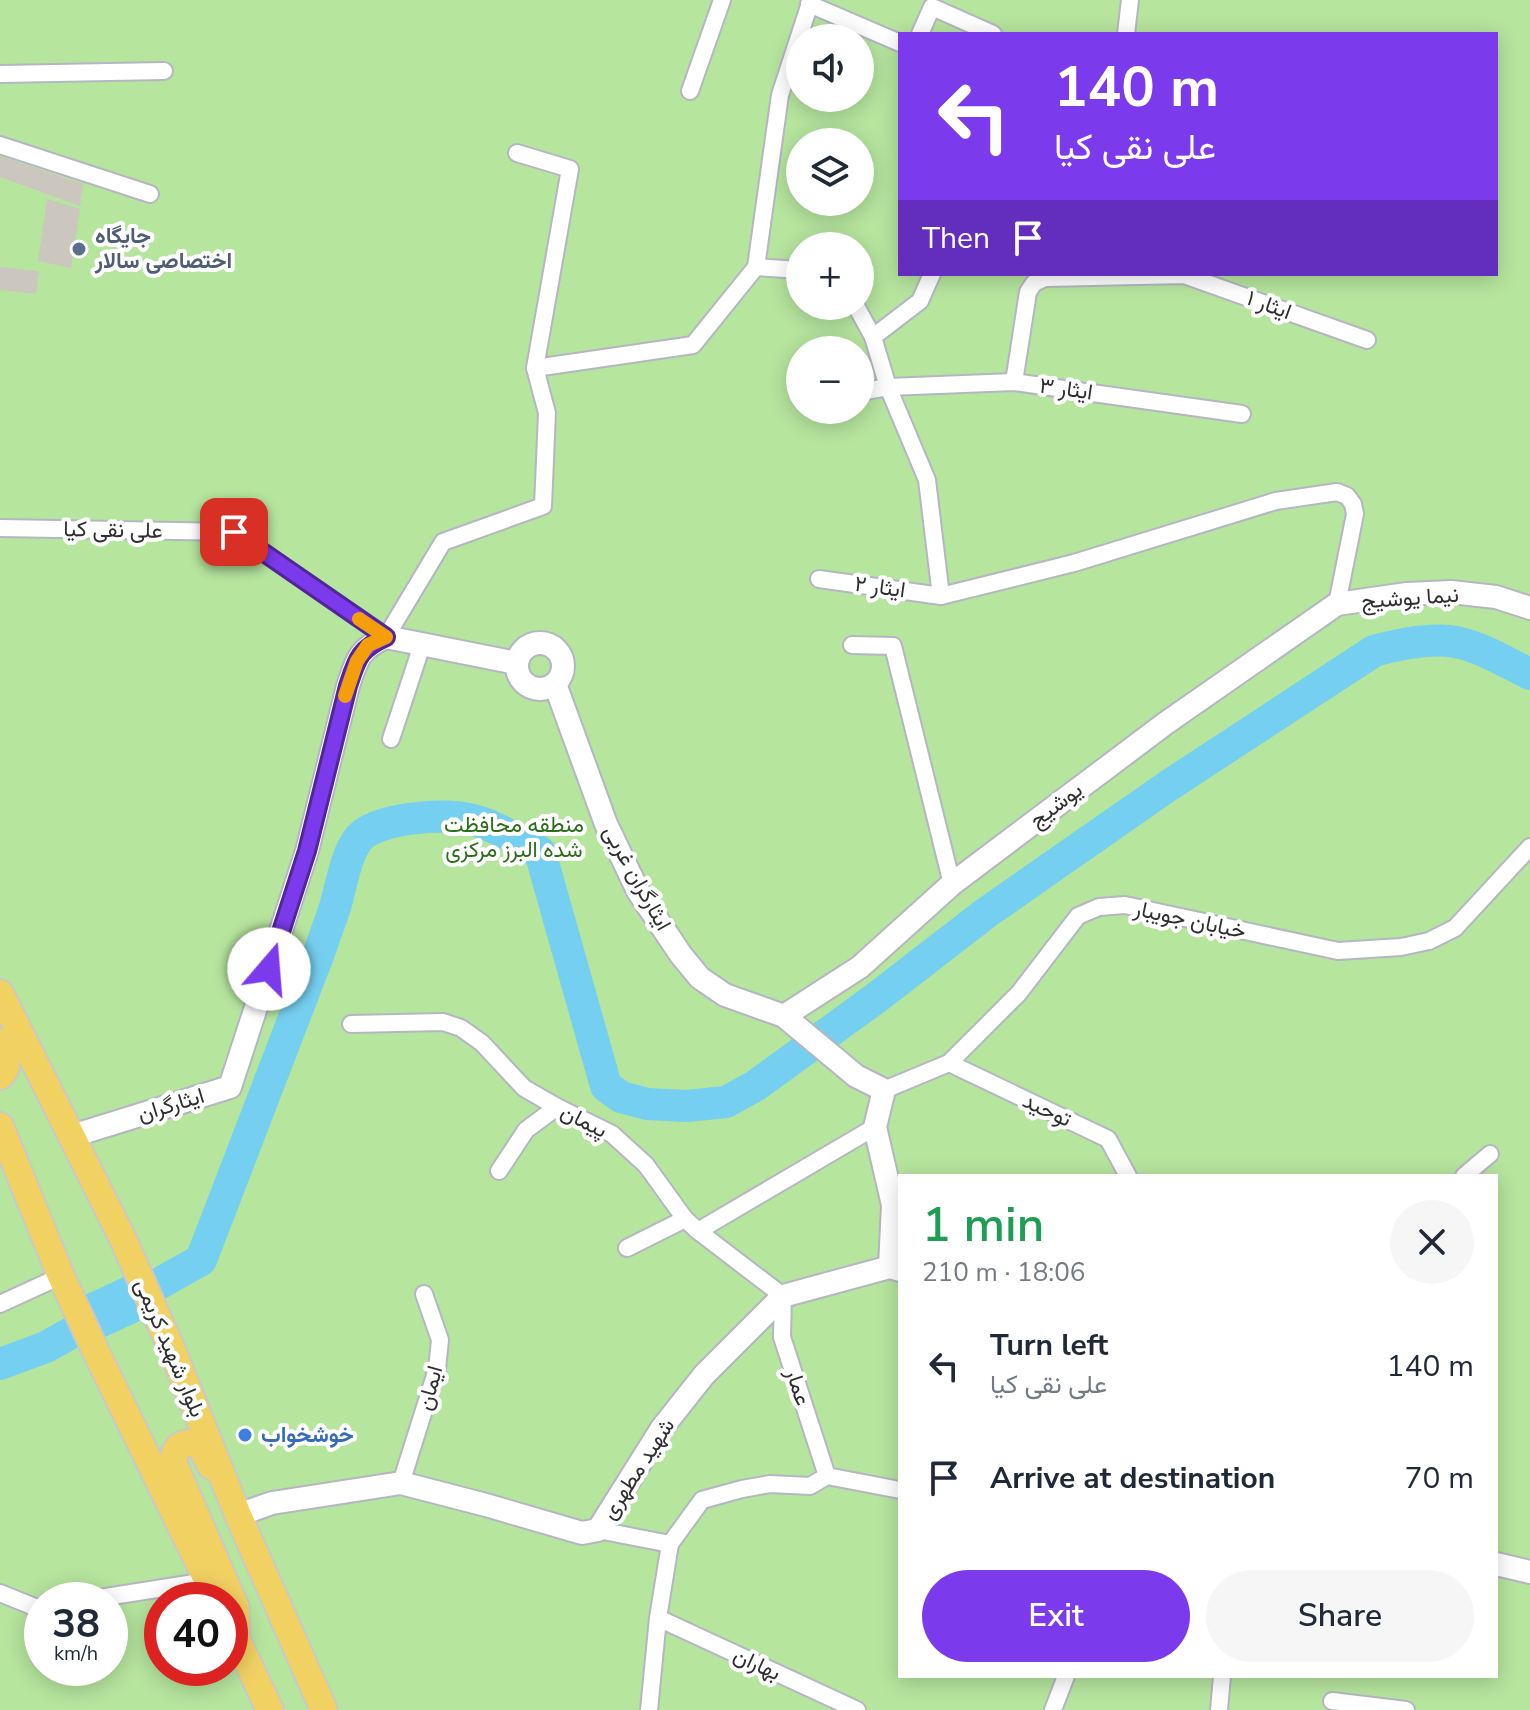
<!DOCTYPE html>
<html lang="en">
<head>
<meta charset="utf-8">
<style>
	body { margin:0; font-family:"Nunito Sans",Vazirmatn,sans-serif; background:#f6f6f7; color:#1f2937; height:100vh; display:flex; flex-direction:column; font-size:30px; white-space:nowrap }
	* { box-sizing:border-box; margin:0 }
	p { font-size:26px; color:#747a83 }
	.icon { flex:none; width:44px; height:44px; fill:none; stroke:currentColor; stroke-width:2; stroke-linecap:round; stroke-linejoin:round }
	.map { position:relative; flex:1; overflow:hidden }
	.drawer { position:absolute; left:898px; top:1174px; width:600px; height:504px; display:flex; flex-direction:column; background:#fff; border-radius:0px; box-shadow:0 4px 20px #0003 }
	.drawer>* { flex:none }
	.hud { position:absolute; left:898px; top:32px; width:600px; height:244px; border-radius:0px; box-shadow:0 4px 20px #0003; background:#7c3aed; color:#fff; overflow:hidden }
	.tools { position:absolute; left:786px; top:24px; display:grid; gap:16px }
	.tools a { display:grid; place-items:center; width:88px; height:88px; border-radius:50%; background:#fff; box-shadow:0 4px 20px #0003; font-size:40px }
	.speed { position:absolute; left:24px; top:1582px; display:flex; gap:16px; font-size:40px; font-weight:700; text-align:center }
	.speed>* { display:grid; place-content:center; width:104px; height:104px; border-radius:50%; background:#fff; box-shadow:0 4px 20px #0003; line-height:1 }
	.speed small { font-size:20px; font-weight:400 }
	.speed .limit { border:12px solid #d22; background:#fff; color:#111 }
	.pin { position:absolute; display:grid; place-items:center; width:68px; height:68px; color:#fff; margin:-34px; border-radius:16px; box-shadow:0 4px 12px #0006 }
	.me { position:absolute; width:88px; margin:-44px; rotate:18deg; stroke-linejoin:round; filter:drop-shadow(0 0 6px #0008) }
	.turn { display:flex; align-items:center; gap:28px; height:168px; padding:0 24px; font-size:36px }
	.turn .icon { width:104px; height:104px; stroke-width:2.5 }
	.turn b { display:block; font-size:56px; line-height:68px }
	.then { display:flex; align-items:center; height:76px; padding:0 24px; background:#0003; gap:16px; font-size:30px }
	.round { display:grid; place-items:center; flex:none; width:84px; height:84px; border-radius:42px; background:#f6f6f7 }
	.headline { display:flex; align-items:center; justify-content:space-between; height:136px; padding:0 24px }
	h1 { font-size:48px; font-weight:600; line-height:60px; color:#1e9e55 }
	.primary-button { display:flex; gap:16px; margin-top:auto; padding:16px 24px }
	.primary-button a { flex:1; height:92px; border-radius:48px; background:#7c3aed; color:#fff; font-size:32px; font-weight:600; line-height:92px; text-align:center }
	.primary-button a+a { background:#f6f6f7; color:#1f2937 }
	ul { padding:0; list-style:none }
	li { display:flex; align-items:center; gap:24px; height:112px; padding:0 24px }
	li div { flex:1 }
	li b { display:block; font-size:30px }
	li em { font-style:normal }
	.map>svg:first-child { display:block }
	.green { fill:#b6e59e; fill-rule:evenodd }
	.water { fill:#75cff0 }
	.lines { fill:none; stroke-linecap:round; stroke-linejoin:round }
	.river { stroke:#75cff0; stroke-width:32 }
	.building { fill:#cbc7bf }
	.street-casing { stroke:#b4b7c1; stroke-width:20 }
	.secondary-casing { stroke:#b4b7c1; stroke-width:26 }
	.primary-casing { stroke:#c9c9c9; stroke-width:30 }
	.street { stroke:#fff; stroke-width:16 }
	.secondary { stroke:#fff; stroke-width:22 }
	.primary { stroke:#f2d163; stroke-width:26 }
	.route-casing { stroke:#51269a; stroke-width:20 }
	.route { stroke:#7c3aed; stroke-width:14 }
	.slow { stroke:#f59e0b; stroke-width:14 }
	.service-dot { fill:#5c6f8a; stroke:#fff; stroke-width:3 }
	.shop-dot { fill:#3f7fe0; stroke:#fff; stroke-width:3 }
	.labels { text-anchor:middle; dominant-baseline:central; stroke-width:8; stroke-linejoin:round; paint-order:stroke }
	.service-label { font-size:22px; font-weight:bold; fill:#4e5e75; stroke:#fff; text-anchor:start }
	.street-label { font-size:22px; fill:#2e2e2e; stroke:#fff }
	.park-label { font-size:22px; fill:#2c6e1b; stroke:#fff }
	.shop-label { font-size:22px; font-weight:bold; fill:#366cbe; stroke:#fff; text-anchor:start }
</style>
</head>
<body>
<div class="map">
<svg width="1530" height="1710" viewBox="0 0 1530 1710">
	<rect width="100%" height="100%" fill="#efe9e1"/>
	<!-- green -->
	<path class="green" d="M0,0h1530v1710h-1530zM900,34h596v240h-596zM800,38h60v60h-60zM800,142h60v60h-60zM800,246h60v60h-60zM800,350h60v60h-60zM900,1176h596v500h-596zM42,1600h68v68h-68zM162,1600h68v68h-68z"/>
	<!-- water -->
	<path class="water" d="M126,1276l20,42 -41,19 -20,-42z"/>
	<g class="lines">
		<!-- river -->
		<path class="river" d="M0,1364l46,-17 155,-87 118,-307c5,-15 11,-31 16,-46 6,-20 11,-55 25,-70 20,-20 86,-24 113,-17 24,6 45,21 67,32l66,234 15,11 26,7 40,2 39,-4 29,-16 121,-88 110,-85 182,-127 206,-135c22,-6 52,-12 75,-10 28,3 56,21 81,33"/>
	</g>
	<!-- building -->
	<g class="building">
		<path d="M0,156l83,28 -3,22 -80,-29z"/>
		<path d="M47,199l33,10 -9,59 -33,-7z"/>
		<path d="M0,267l39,4 -3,23 -36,-4z"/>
	</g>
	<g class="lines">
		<!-- street casing -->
		<g class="street-casing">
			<g id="street">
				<path d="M809,4l91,39"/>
				<path d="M920,34l12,-27 61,27"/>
				<path d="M1126,34l4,-34"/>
				<path d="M0,74l164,-3"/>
				<path d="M690,91l32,-91"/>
				<path d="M0,145l150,49"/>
				<path d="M756,267l24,-172 31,-95"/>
				<path d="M856,306l17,31 15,50 39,93 14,116"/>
				<path d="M873,337l47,-36 12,-27"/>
				<path d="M535,368l158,-23 63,-78 44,3"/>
				<path d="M1014,382l14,-90 6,-9 11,-5 139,-3 183,65"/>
				<path d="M860,392l28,-5 126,-5 228,32"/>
				<path d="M0,528l234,4 152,105 57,-95 100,-36 4,-93 -12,-45 35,-199 -53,-16"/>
				<path d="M819,579l122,17 133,-33 202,-62 61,-9 10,4 6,8 2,10 -18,90"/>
				<path d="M852,645l41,1 59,238"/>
				<path d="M391,739l31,-94"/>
				<path d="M351,1024l92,-2 18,6 21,15 42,45 33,19 55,27 34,31 39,54 13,12 85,65 -1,41 45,139"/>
				<path d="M949,1063l159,76 20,37"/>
				<path d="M884,1090l65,-27 70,-70 59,-77 21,-9 26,-2 213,46 63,-4 28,-6 26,-13 75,-81"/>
				<path d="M499,1171l27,-41 31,-23"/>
				<path d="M1464,1176l26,-22"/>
				<path d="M698,1231l177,-104"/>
				<path d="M627,1248l58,-29"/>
				<path d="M0,1304l61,-28"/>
				<path d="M401,1483l36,-114 3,-29 -16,-46"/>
				<path d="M598,1530l72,14 -12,74 -9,92"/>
				<path d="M670,1544l32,-44 40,-11 28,-5 40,2 17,-10 73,14"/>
				<path d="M0,1593l37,15 5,-1"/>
				<path d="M87,1600l120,-19"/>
				<path d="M658,1618l199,92"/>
				<path d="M1332,1701l74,9"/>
				<path d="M1053,1710l13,-34"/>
				<path d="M1219,1710l3,-34"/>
			</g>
		</g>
		<!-- secondary casing -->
		<g class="secondary-casing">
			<g id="secondary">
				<circle cx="540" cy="666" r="23"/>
				<path d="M555,684l51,140 32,67 43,64 19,23 25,17 59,21 72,60 28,14 -9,37 18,78 -3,62"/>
				<path d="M784,1016l76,-49 92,-83 214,-161 171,-119 70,-10 44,-2 45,5 34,11"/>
				<path d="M72,1136l158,-49 77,-236 41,-165c9,-27 11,-37 38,-49l130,26"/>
				<path d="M238,1515l34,-12 129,-20 85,22 96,28 16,-3 64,-102 42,-53 79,-79 107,-29 10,3"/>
				<path d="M1496,1564l34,8"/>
			</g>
		</g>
		<!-- primary casing -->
		<g class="primary-casing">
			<g id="primary">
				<path d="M0,993l123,246 49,111 66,165 86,195"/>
				<path d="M0,1042c5,12 12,23 0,34"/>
				<path d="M0,1126l61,150 36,78 120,246"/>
				<path d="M211,1466l-11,-21c-17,-6 -30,3 -25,22l61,141v28"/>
				<path d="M230,1625l40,85"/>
			</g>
		</g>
		<!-- street -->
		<use href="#street" class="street"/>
		<!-- secondary -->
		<use href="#secondary" class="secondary"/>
		<!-- primary -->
		<use href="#primary" class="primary"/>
	</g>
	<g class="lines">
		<!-- route casing -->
		<g class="route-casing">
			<path id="route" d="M234,532l152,105c-27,12 -29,22 -38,49l-41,165 -38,118"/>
		</g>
		<!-- route -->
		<use href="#route" class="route"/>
		<!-- slow -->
		<path class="slow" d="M345,696l12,-35 11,-16 18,-8 -27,-18"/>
	</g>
	<!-- markers -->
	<circle class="service-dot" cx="79" cy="249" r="8"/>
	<circle class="shop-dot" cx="245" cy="1435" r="8"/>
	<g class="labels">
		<!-- service labels -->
		<g class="service-label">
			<text x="95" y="236">جایگاه<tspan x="95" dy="25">اختصاصی سالار</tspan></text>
		</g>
		<!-- street labels -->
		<g class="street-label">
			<text transform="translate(1269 305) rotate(20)">ایثار ۱</text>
			<text transform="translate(1066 389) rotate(8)">ایثار ۳</text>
			<text transform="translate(113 530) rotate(1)">علی نقی کیا</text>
			<text transform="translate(880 587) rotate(8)">ایثار ۲</text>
			<text transform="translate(1410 598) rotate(-4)">نیما یوشیج</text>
			<text transform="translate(1056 805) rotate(-37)">یوشیج</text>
			<text transform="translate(637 878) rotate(61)">ایثارگران غربی</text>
			<text transform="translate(1190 920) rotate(12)">خیابان جویبار</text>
			<text transform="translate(171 1105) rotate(-17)">ایثارگران</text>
			<text transform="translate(1047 1110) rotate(25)">توحید</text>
			<text transform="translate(584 1121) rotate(27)">پیمان</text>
			<text transform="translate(170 1348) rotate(67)">بلوار شهید کریمی</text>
			<text transform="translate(798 1387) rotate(72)">عمار</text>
			<text transform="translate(430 1388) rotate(-75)">ایمان</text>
			<text transform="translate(638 1469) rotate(-57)">شهید مطهری</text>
			<text transform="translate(757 1664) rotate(25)">بهاران</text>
		</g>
		<!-- park labels -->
		<g class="park-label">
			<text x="514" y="825">منطقه محافظت<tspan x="514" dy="25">شده البرز مرکزی</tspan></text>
		</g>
		<!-- shop labels -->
		<g class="shop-label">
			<text x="261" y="1435">خوشخواب</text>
		</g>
	</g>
</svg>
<div class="tools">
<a><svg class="icon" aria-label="sound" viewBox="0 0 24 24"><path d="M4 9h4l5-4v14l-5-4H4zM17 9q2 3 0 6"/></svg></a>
<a><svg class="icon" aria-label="layers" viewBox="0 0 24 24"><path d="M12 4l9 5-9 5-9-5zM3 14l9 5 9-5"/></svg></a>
<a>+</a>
<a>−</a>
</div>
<div class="speed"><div>38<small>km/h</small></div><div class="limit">40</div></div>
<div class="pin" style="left:234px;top:532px;background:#d93025"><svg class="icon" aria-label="arrive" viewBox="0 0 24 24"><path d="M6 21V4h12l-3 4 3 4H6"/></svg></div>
<svg class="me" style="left:269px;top:969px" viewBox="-20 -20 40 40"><circle r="19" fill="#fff"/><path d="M0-13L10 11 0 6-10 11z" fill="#7c3aed"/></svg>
<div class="hud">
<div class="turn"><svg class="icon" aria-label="left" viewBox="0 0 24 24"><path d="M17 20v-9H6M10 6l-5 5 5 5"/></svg><div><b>140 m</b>علی نقی کیا</div></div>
<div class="then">Then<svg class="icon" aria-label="arrive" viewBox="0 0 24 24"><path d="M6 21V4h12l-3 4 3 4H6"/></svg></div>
</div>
<section class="drawer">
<div class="headline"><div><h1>1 min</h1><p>210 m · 18:06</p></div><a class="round"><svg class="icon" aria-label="close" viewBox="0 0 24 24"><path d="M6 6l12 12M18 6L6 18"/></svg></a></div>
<ul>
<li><svg class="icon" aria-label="left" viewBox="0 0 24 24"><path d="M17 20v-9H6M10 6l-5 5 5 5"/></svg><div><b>Turn left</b><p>علی نقی کیا</p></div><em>140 m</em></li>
<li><svg class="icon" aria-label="arrive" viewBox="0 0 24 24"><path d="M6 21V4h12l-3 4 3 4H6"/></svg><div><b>Arrive at destination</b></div><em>70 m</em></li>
</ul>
<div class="primary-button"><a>Exit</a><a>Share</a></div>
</section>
</div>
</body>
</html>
